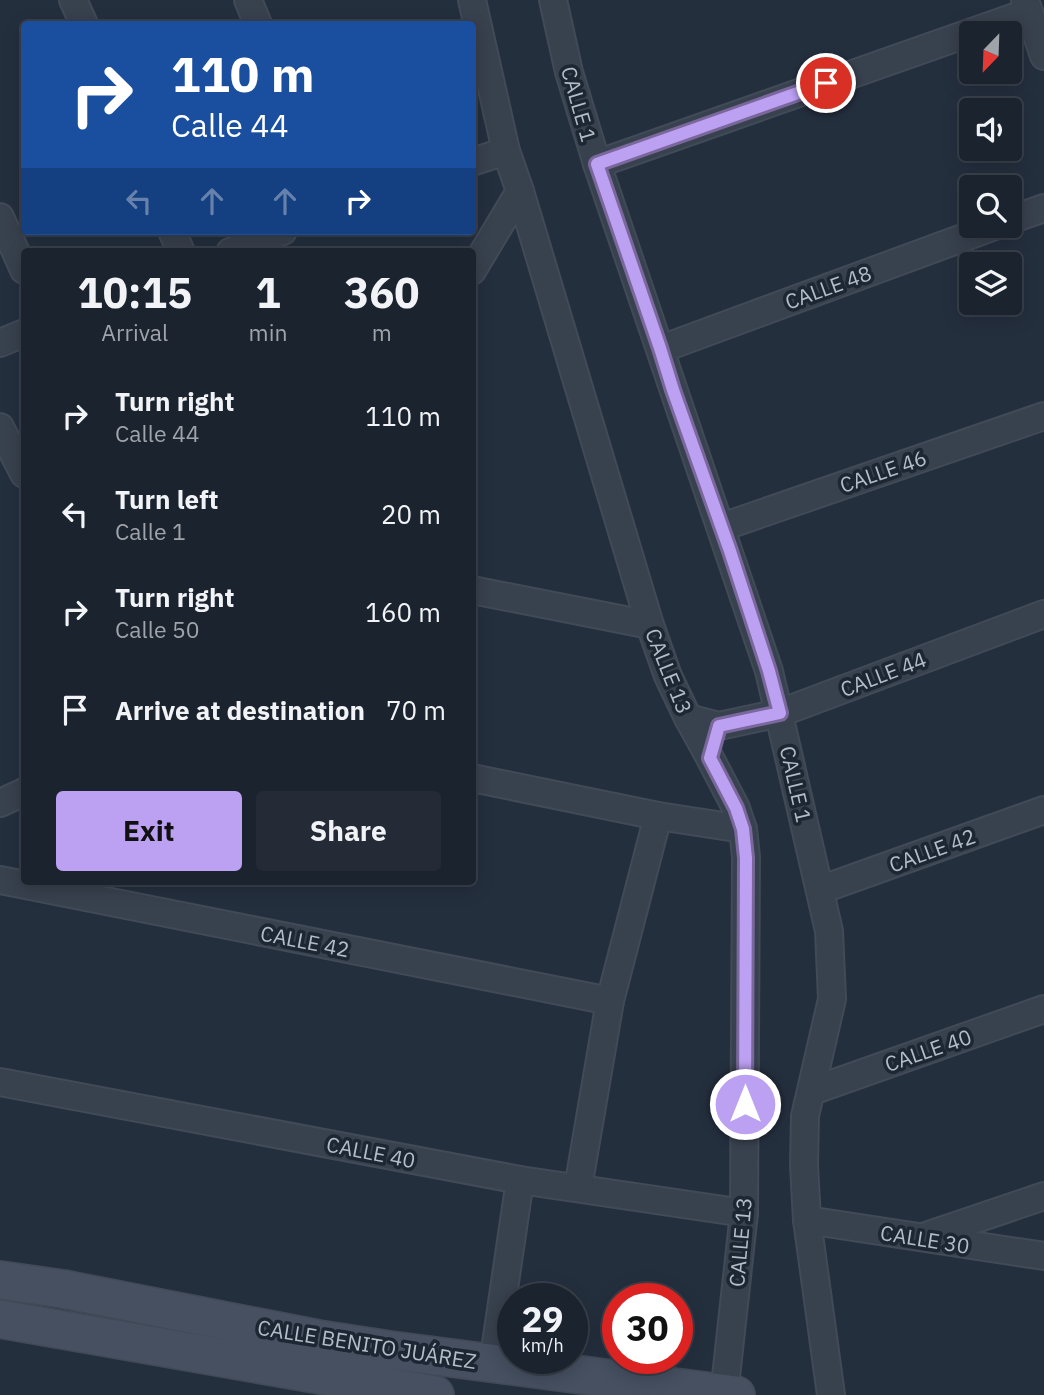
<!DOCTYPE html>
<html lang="en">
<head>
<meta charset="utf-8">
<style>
	body { margin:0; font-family:"IBM Plex Sans",sans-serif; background:#242b36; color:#f1f3f6; height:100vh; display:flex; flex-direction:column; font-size:26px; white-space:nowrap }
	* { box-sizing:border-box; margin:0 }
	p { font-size:23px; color:#a0a4aa }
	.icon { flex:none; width:38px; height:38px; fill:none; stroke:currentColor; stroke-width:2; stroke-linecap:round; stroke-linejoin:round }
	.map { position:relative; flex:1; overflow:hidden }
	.sheet { position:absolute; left:21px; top:248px; width:455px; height:637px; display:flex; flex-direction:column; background:#1b232e; border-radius:7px; box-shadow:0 4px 18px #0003,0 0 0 2px #39404a }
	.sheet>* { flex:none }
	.banner { position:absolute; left:21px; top:21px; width:455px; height:214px; border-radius:7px; box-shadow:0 4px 18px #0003,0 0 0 2px #39404a; background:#1a4fa0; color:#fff; overflow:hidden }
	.needle { width:46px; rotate:203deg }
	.buttons { position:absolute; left:959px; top:21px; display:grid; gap:14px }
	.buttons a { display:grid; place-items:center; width:63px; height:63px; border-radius:7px; background:#1b232e; box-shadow:0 4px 18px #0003,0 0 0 2px #39404a; font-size:35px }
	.speed { position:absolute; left:497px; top:1283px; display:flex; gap:14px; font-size:35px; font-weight:700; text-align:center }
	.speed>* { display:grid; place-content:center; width:91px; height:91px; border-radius:50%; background:#1b232e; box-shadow:0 4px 18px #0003,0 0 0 2px #39404a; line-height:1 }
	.speed small { font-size:18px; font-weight:400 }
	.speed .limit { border:10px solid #d22; background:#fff; color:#111 }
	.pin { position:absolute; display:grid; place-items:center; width:60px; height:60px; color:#fff; margin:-30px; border:4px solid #fff; border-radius:50%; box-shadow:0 2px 7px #0007 }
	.me { position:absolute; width:77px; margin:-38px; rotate:0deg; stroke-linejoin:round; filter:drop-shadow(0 0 5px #0008) }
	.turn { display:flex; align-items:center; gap:24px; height:147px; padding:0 35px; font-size:32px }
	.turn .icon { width:91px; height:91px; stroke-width:2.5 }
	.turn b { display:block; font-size:49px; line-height:60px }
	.lanes { display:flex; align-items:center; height:66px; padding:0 35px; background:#0003; justify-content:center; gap:35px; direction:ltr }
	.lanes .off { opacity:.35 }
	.eta { display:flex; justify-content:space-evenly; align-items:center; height:119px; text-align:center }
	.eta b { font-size:42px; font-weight:700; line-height:49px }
	.action { display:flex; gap:14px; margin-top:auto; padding:14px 35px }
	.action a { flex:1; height:80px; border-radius:7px; background:#bca0f2; color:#111; font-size:28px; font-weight:700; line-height:80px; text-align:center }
	.action a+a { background:#242b36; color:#f1f3f6 }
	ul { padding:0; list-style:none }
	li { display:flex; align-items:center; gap:21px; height:98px; padding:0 35px }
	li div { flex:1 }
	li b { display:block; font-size:26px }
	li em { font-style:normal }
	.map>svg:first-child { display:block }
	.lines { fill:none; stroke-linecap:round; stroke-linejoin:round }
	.street-casing { stroke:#414a57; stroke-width:30 }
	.secondary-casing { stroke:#414a57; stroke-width:40 }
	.street { stroke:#38414e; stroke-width:26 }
	.secondary { stroke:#465061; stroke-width:37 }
	.route-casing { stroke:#7a689d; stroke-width:18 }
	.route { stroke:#bca0f2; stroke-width:12 }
	.labels { text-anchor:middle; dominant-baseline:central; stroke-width:7; stroke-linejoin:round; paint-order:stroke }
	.street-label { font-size:21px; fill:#b4bcc9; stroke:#1d2633 }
</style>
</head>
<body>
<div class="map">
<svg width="1044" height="1395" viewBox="0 0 1044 1395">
	<rect width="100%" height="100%" fill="#242f3e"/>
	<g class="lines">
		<!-- street casing -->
		<g class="street-casing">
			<g id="street">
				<path d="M73,0l11,24"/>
				<path d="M248,0l10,24"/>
				<path d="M472,0l34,151 14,40 130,434 18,51 20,42 22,40 26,50 7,21 3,28 -2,356 -20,182"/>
				<path d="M553,0l16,72 28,92 172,507 60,260 3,68 -27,117 -1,49 3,55 24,175"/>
				<path d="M1025,0l19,56"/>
				<path d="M472,162l34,-11"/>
				<path d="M597,164l432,-152"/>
				<path d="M0,217l24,53"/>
				<path d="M1010,220l34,-12"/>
				<path d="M172,231l9,21"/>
				<path d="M230,252l53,-21"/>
				<path d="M472,271l48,-80"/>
				<path d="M0,343l24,-10"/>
				<path d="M661,349l334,-123"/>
				<path d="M0,427l24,47"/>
				<path d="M722,527l322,-111"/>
				<path d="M472,590l178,35"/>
				<path d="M688,718l31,8 61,-13 264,-99"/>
				<path d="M472,778l186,38 85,13"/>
				<path d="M0,803l24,-11"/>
				<path d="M0,880l610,121"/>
				<path d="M820,890l224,-80"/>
				<path d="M0,1082l520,98 224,33"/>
				<path d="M812,1091l232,-82"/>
				<path d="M578,1188l32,-187 48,-185"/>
				<path d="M807,1220l237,36"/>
				<path d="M926,1236l118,-40"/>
				<path d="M493,1364l27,-184"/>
			</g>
		</g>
		<!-- secondary casing -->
		<g class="secondary-casing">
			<g id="secondary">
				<path d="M0,1280l63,9 255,50 72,11 346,45"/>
				<path d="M0,1319l435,76"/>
			</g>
		</g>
		<!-- street -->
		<use href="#street" class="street"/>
		<!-- secondary -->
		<use href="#secondary" class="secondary"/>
	</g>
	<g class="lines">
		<!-- route casing -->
		<g class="route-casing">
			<path id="route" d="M745,1104l1,-246 -3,-29 -7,-21 -26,-50 9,-32 61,-13 -11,-42 -39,-120 -57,-161 -13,-42 -63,-184 229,-81"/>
		</g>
		<!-- route -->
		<use href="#route" class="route"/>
	</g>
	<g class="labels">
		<!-- street labels -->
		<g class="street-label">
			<text transform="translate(579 104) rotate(74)">CALLE 1</text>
			<text transform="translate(828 287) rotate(-20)">CALLE 48</text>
			<text transform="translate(883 471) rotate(-19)">CALLE 46</text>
			<text transform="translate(669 671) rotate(68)">CALLE 13</text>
			<text transform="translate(883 674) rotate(-21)">CALLE 44</text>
			<text transform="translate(796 784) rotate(77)">CALLE 1</text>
			<text transform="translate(932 850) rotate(-20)">CALLE 42</text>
			<text transform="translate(305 941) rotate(11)">CALLE 42</text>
			<text transform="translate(928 1050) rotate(-19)">CALLE 40</text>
			<text transform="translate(371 1152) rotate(11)">CALLE 40</text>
			<text transform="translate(925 1239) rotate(9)">CALLE 30</text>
			<text transform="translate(740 1242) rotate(-85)">CALLE 13</text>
			<text transform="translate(367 1344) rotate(9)">CALLE BENITO JUÁREZ</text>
		</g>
	</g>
</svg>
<div class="buttons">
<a><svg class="needle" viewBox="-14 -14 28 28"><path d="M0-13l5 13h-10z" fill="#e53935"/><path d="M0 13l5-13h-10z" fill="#a0a4aa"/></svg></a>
<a><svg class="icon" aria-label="sound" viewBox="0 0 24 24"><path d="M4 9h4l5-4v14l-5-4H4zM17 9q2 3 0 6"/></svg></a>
<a><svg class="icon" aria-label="search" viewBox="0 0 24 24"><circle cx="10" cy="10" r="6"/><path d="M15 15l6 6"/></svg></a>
<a><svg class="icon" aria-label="layers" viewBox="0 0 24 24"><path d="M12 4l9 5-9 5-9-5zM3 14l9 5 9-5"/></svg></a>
</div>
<div class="speed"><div>29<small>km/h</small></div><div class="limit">30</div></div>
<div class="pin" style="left:826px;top:83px;background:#d93025"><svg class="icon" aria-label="arrive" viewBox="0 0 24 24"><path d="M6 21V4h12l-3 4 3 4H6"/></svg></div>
<svg class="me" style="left:745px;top:1104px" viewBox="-20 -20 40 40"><circle r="17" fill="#bca0f2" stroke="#fff" stroke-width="3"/><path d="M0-11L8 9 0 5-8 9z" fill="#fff"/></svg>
<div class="banner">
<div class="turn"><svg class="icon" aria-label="right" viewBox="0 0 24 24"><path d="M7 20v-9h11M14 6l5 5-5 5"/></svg><div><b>110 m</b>Calle 44</div></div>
<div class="lanes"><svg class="icon off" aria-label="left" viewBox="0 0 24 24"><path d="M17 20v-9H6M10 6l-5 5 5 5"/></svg><svg class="icon off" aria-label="ahead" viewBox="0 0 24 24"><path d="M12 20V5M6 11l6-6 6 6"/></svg><svg class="icon off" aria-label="ahead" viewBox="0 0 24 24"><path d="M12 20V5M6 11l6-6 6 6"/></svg><svg class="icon" aria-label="right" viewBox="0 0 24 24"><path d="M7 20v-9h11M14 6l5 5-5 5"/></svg></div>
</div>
<section class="sheet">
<div class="eta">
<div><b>10:15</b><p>Arrival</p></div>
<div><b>1</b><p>min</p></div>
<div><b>360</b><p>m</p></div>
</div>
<ul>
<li><svg class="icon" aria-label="right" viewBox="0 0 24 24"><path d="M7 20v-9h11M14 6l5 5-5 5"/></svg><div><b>Turn right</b><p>Calle 44</p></div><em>110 m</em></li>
<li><svg class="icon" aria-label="left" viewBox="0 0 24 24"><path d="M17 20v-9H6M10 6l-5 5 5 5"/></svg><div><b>Turn left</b><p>Calle 1</p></div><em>20 m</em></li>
<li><svg class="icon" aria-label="right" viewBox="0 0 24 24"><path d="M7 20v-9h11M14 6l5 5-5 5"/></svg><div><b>Turn right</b><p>Calle 50</p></div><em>160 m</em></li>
<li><svg class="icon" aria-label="arrive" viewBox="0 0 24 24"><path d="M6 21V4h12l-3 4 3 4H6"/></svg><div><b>Arrive at destination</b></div><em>70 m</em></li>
</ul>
<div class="action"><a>Exit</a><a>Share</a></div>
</section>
</div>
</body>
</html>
